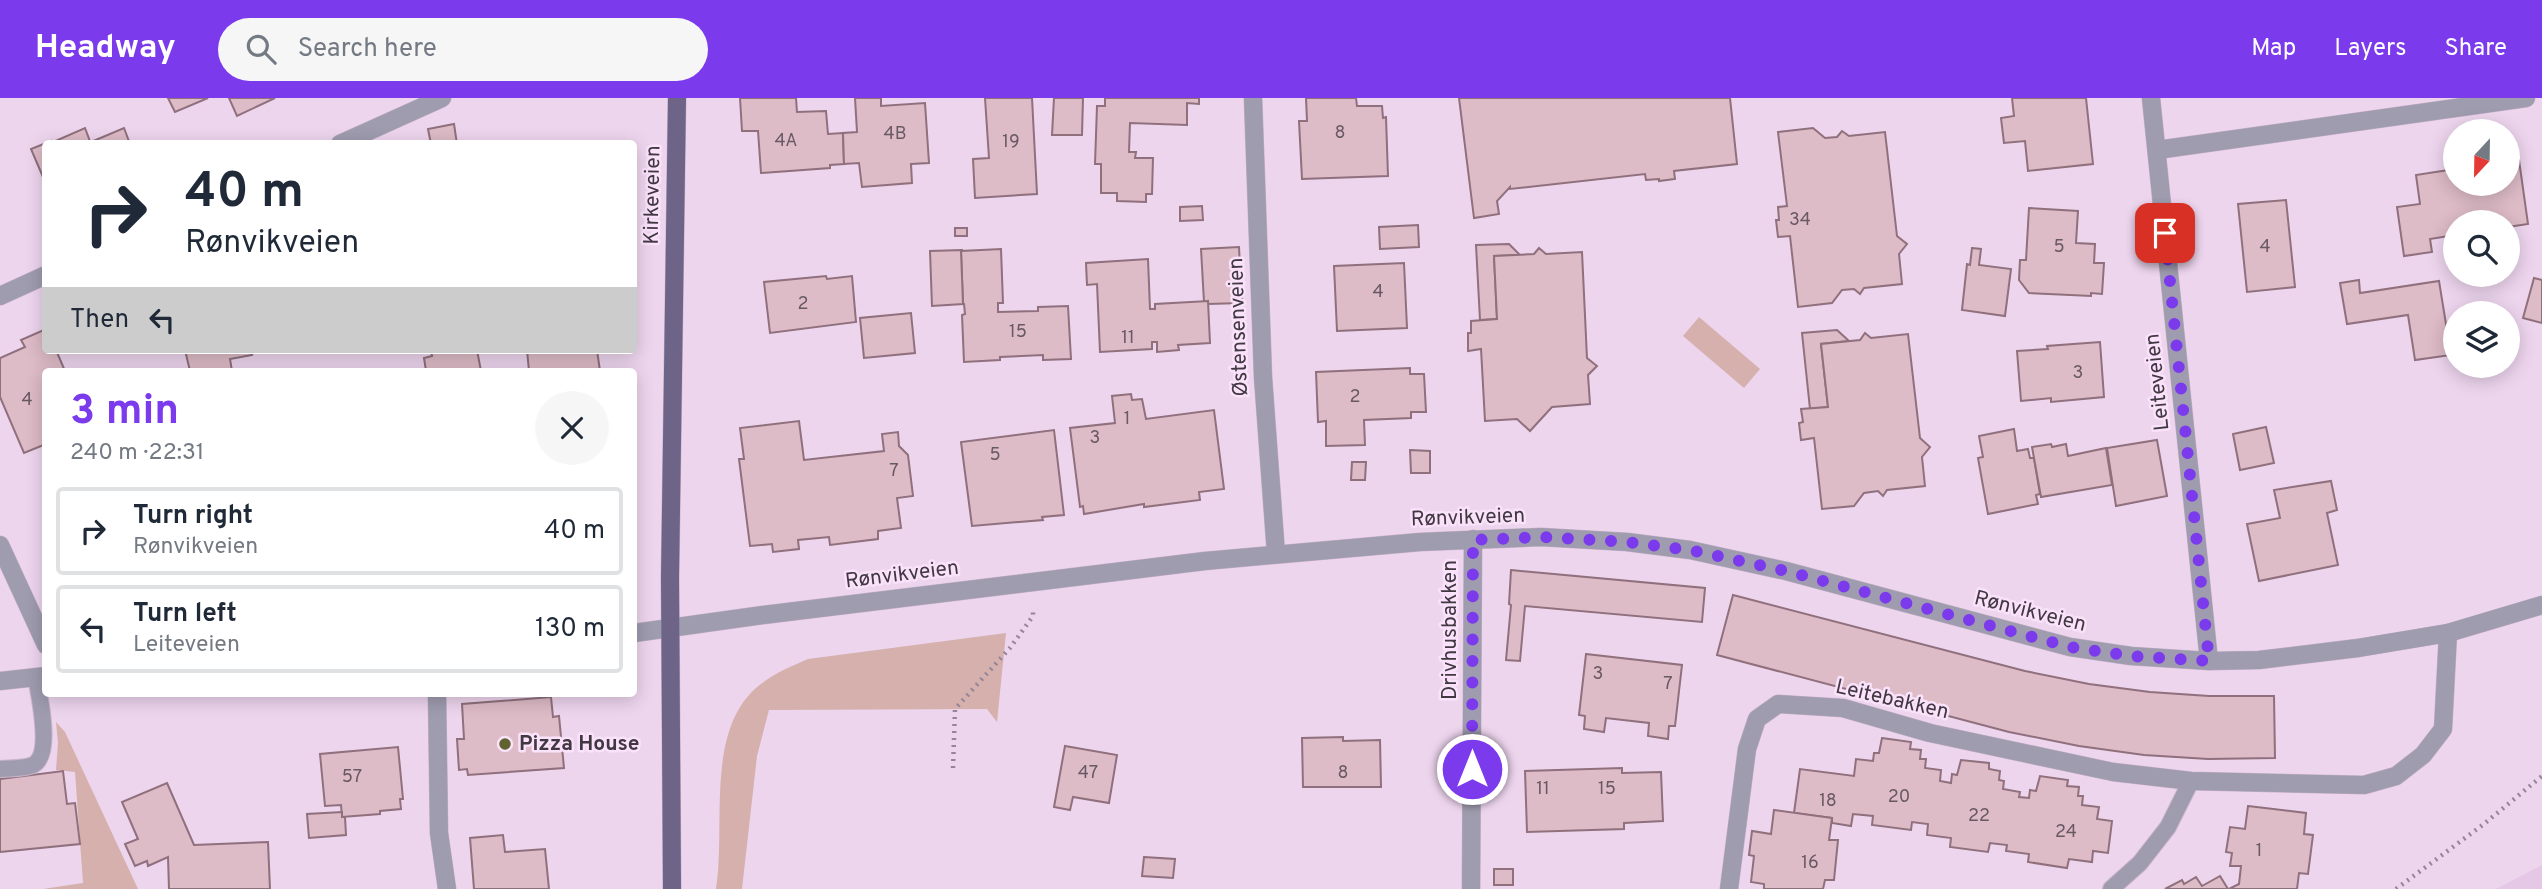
<!DOCTYPE html>
<html lang="en">
<head>
<meta charset="utf-8">
<style>
	body { margin:0; font-family:Overpass,sans-serif; background:#f6f6f7; color:#1f2937; height:100vh; display:flex; flex-direction:column; font-size:26px; white-space:nowrap }
	* { box-sizing:border-box; margin:0 }
	p { font-size:23px; color:#747a83 }
	.icon { flex:none; width:38px; height:38px; fill:none; stroke:currentColor; stroke-width:2; stroke-linecap:round; stroke-linejoin:round }
	.map { position:relative; flex:1; overflow:hidden }
	.side { position:absolute; left:42px; top:270px; width:595px; height:329px; display:flex; flex-direction:column; background:#fff; border-radius:7px; box-shadow:0 4px 18px #0003 }
	.side>* { flex:none }
	.guide { position:absolute; left:42px; top:42px; width:595px; height:214px; border-radius:7px; box-shadow:0 4px 18px #0003; background:#fff; color:#1f2937; overflow:hidden }
	.needle { width:46px; rotate:202deg }
	.controls { position:absolute; left:2443px; top:21px; display:grid; gap:14px }
	.controls a { display:grid; place-items:center; width:77px; height:77px; border-radius:50%; background:#fff; box-shadow:0 4px 18px #0003; font-size:35px }
	.pin { position:absolute; display:grid; place-items:center; width:60px; height:60px; color:#fff; margin:-30px; border-radius:14px; box-shadow:0 4px 10px #0006 }
	.me { position:absolute; width:77px; margin:-38px; rotate:0deg; stroke-linejoin:round; filter:drop-shadow(0 0 5px #0008) }
	.turn { display:flex; align-items:center; gap:24px; height:147px; padding:0 28px; font-size:32px }
	.turn .icon { width:91px; height:91px; stroke-width:2.5 }
	.turn b { display:block; font-size:49px; line-height:60px }
	.then { display:flex; align-items:center; height:66px; padding:0 28px; background:#0003; gap:14px; font-size:26px }
	.round { display:grid; place-items:center; flex:none; width:74px; height:74px; border-radius:37px; background:#f6f6f7 }
	.overview { display:flex; align-items:center; justify-content:space-between; height:119px; padding:0 28px }
	h1 { font-size:42px; font-weight:700; line-height:52px; color:#7c3aed }
	ul { padding:0; list-style:none }
	li { display:flex; align-items:center; gap:21px; height:88px; margin:0 14px 10px; padding:0 14px; border:4px solid #e0e1e3; border-radius:7px }
	li div { flex:1 }
	li b { display:block; font-size:26px }
	li em { font-style:normal }
	header { display:flex; align-items:center; gap:42px; box-sizing:border-box; height:98px; padding:0 35px; background:#7c3aed; color:#fff }
	header strong { font-size:33px }
	nav { display:flex; gap:38px; margin-inline-start:auto; font-size:24px }
	.search { width:490px; height:63px; background:#f6f6f7; display:flex; align-items:center; gap:18px; box-sizing:border-box; padding:0 24px; border-radius:38px; color:#747a83; font-size:26px }
	.map>svg:first-child { display:block }
	.built { fill:#e5c8e6 }
	.green { fill:#d5b0ad }
	.building { fill:#ddbbc7; stroke:#8f707c; stroke-width:2 }
	.lines { fill:none; stroke-linecap:round; stroke-linejoin:round }
	.service-casing { stroke:#c7b2c8; stroke-width:18 }
	.minor-casing { stroke:#c7b2c8; stroke-width:19 }
	.tertiary-casing { stroke:#c7b2c8; stroke-width:19 }
	.primary-casing { stroke:#c7b2c8; stroke-width:19 }
	.path { stroke:#968597; stroke-width:4.5; stroke-dasharray:2 5; stroke-linecap:butt }
	.service { stroke:#a09cb0; stroke-width:16 }
	.minor { stroke:#a09cb0; stroke-width:18 }
	.tertiary { stroke:#a09cb0; stroke-width:18 }
	.primary { stroke:#6d6488; stroke-width:18 }
	.route { stroke:#7c3aed; stroke-width:12; stroke-dasharray:0 21.6 }
	.poi-dot { fill:#606230; stroke:#fae2fb; stroke-width:2.5 }
	.labels { text-anchor:middle; dominant-baseline:central; stroke-width:5; stroke-linejoin:round; paint-order:stroke }
	.number-label { font-size:18px; fill:#685963 }
	.street-label { font-size:21px; fill:#413842; stroke:#fae2fb }
	.poi-label { font-size:21px; font-weight:bold; fill:#413842; stroke:#fae2fb; text-anchor:start }
</style>
</head>
<body>
<header>
<strong>Headway</strong>
<div class="search"><svg class="icon" aria-label="search" viewBox="0 0 24 24"><circle cx="10" cy="10" r="6"/><path d="M15 15l6 6"/></svg>Search here</div>
<nav><a>Map</a><a>Layers</a><a>Share</a></nav>
</header>
<div class="map">
<svg width="2542" height="791" viewBox="0 0 2542 791">
	<rect width="100%" height="100%" fill="#edd5ee"/>
	<!-- built -->
	<path class="built" d="M2542,767v24h-46z"/>
	<!-- green -->
	<g class="green">
		<path d="M1699,219l61,52 -16,19 -61,-52z"/>
		<path d="M1006,535l-9,89 -10,-13 -218,1 -12,46 -15,133h-26c10,-62 -11,-156 40,-201 16,-14 34,-21 52,-29z"/>
		<path d="M56,624l9,10 73,157h-95l40,-6 -8,-111 -19,-2 2,-27z"/>
	</g>
	<!-- building -->
	<g class="building">
		<path d="M168,0h40l-33,14z"/>
		<path d="M229,0h46l-38,18z"/>
		<path d="M740,0h56l1,14 29,-1 2,23 15,-1 1,31 -14,1v3l-69,5 -3,-42h-16z"/>
		<path d="M855,0h26v8l44,-3 4,60 -18,1 1,19 -50,4 -3,-24 -15,1 -1,-31 14,-1z"/>
		<path d="M985,0h47l5,96 -62,4 -2,-39 16,-1z"/>
		<path d="M1054,0h29l-1,37h-30z"/>
		<path d="M1105,0h94v6l-12,-1v22l-57,-2 -1,29h7l-1,6h18l-1,36h-6v8l-29,-1v-8h-16v-29h-6l2,-58h8z"/>
		<path d="M1306,0h50l1,8h25l1,12 3,-1 2,59 -86,3 -3,-58h8z"/>
		<path d="M1459,0h271l7,66 -63,7 1,8 -16,2v-2l-13,1 -1,-6 -135,15v-2l-13,14 2,13 -25,4z"/>
		<path d="M2012,0h74l7,66 -65,7 -3,-30 -21,2 -3,-25 13,-2z"/>
		<path d="M454,26l3,20h-26l-3,-15z"/>
		<path d="M85,30l6,16h-45v40l-15,-35 20,-8v2z"/>
		<path d="M124,30l6,16h-39v-2z"/>
		<path d="M1813,30l12,10 12,-1 5,-6 7,5 36,-4 12,104 10,8 -8,10 3,30 -38,4 -4,6 -6,-5 -12,1 -10,13 -34,4 -8,-71 -12,1 -2,-17h3l-1,-13 9,-1 -9,-74z"/>
		<path d="M2519,62l9,64 -20,3v-5h-53v13l-25,4 2,13 -28,4 -7,-49 23,-3 -4,-29 39,-6v15h53v-22z"/>
		<path d="M2286,102l9,87 -48,5 -9,-88z"/>
		<path d="M1202,108l1,14 -23,1v-14z"/>
		<path d="M2029,110l49,3 -2,32 19,1 -1,19h10l-2,31 -11,-1v3l-62,-3 -10,-13 1,-20h6z"/>
		<path d="M1418,127l1,22 -39,2 -1,-22z"/>
		<rect x="955" y="130" width="12" height="8"/>
		<path d="M1509,146l11,11 -26,1 3,63 -17,1 -4,-75z"/>
		<path d="M1239,149l3,56 -34,1v-3l-4,1 -3,-53z"/>
		<path d="M1539,150l7,6 36,-2 5,106 10,8 -9,9 2,29 -38,3 -22,24 -13,-12 -32,2 -4,-72 -13,2v-18h3v-12l26,-2 -3,-63 40,-2z"/>
		<path d="M1972,150l9,1 -2,16 32,4 -6,47 -43,-6 5,-46 3,1z"/>
		<path d="M1001,151l2,54h-5v9l40,-1v-4l30,-1 3,53 -28,1v-5l-43,2v3l-36,2 -2,-47 3,-1 -1,-10h-1l-2,-53z"/>
		<path d="M963,152l-2,1 2,53 -31,2 -2,-55z"/>
		<path d="M1148,161l2,50h5v-5l53,-3 2,42 -32,2 1,5 -22,2v-10h-5v7l-52,3 -3,-68 -10,1 -1,-22z"/>
		<path d="M1404,165l3,65 -70,3 -3,-65z"/>
		<path d="M826,178l1,3 25,-3 4,46 -86,11 -6,-51z"/>
		<path d="M2534,180l8,2v43l-19,-5z"/>
		<path d="M2359,182l1,13 79,-12 12,74 -36,5 -7,-45 -61,9 -7,-41z"/>
		<path d="M911,215l4,40 -51,5 -4,-40z"/>
		<path d="M46,231v21h10l9,21h-19v73l-22,9 -24,-56v-39l25,-11 -4,-7z"/>
		<path d="M1837,232l12,11 -28,3 7,63 -18,2 -8,-76z"/>
		<path d="M1865,235l6,5 37,-4 12,104 10,9 -8,10 3,29 -38,4 -4,6 -5,-5 -14,2 -10,13 -32,3 -8,-71 -13,2 -2,-17 4,-1 -2,-13 27,-2 -7,-63 39,-4z"/>
		<path d="M2100,244l4,55 -53,5v-4l-30,3 -4,-50 31,-2 -1,-3z"/>
		<path d="M185,252h66l1,5 -22,4 2,12h-42z"/>
		<path d="M431,252h46l4,21h-55l-2,-13 8,-2z"/>
		<path d="M527,252h70l3,21h-71z"/>
		<path d="M1410,270v6h14l2,38h-15v6l-47,2 1,25 -39,1v-25l-8,1 -2,-50z"/>
		<path d="M1131,296l1,6 10,-1 4,20 68,-9 10,79 -25,3 1,8 -56,7v-3l-60,10 -1,-8 -3,1 -10,-79 45,-5 -3,-27z"/>
		<path d="M799,323l5,39 80,-9 -2,-17 16,-2 1,14 9,9 5,41 -16,2 4,30 -23,3v8l-48,6 -1,-8 -31,3 1,9 -26,3 -1,-8 -22,2 -11,-87h5l-4,-31z"/>
		<path d="M2266,329l8,36 -34,7 -7,-36z"/>
		<path d="M2014,331l3,22 11,-2 2,9h4l6,36 -4,1 2,9 -50,10 -10,-56 5,-1 -4,-21z"/>
		<path d="M1054,332l10,85 -22,2 1,3 -71,6 -11,-84z"/>
		<path d="M2157,342l10,56 -51,10 -9,-58z"/>
		<path d="M2051,346l1,3 14,-3 2,12 38,-8 6,37 -71,12 -9,-50z"/>
		<path d="M1410,352l20,1v22h-19z"/>
		<path d="M1352,364h14l-1,18h-14z"/>
		<path d="M2331,383l6,29 -10,3 11,52 -79,16 -12,-57 33,-6 -6,-28z"/>
		<path d="M1511,472l194,18 -3,34 -177,-16 -5,55 -14,-1 5,-55 -2,-1z"/>
		<path d="M1733,497l292,76 64,13 61,8 59,4h65l1,62 -67,1 -64,-4 -65,-9 -70,-14 -292,-77z"/>
		<path d="M1586,556l96,11 -7,61h-6l-1,13 -20,-3 1,-13 -43,-5 -2,14 -20,-3 1,-13 -6,-1z"/>
		<path d="M551,599l2,20 6,-1 5,52 -96,7 -1,-6 -8,1 -2,-31h7l-2,-35z"/>
		<path d="M1343,639v4l37,-1 1,47h-78l-1,-49z"/>
		<path d="M1882,640l29,4 -1,7 11,1 -1,9h6l-1,9 16,2 -1,11 11,2 1,-9 5,1 4,-15 28,3v6l11,2 -1,9 5,1 -1,8 17,3 -1,5 10,1 1,-8 6,1 4,-15 28,4 -1,6 12,1 -1,9h5l-1,9 17,2 -2,12 15,2 -4,32 -15,-2 -1,11 -23,-3 -2,9 -39,-6 1,-8 -23,-3 1,-6 -17,-2 -2,9 -38,-5 1,-9 -24,-3 1,-11 -16,-2 -1,8 -39,-5 1,-9 -20,-2 -2,12 -19,-3v-5l-38,-5 6,-44 54,7 2,-17 17,2 1,-8h5z"/>
		<path d="M1065,648l52,9 -8,48 -36,-6 -3,13 -16,-3z"/>
		<path d="M398,649l5,52h-3l1,10 -21,2v3l-38,3 -1,-12 -16,1 -5,-52z"/>
		<path d="M1622,670v5l39,-1 2,49 -39,2v6l-97,3 -2,-61z"/>
		<path d="M63,673l4,33 8,-1 5,41 -80,8v-73z"/>
		<path d="M167,685l27,62 74,-3 2,47h-101l-1,-32 -20,9 -1,-5 -12,5 -10,-22 13,-5 -16,-37z"/>
		<path d="M2248,708l58,7 -2,21 9,1 -5,39 -9,-1 -2,16h-68l10,-5 2,-18h-11l2,-13 -6,-1 4,-25 15,2z"/>
		<path d="M1774,712l58,8 -3,22h9l-4,40h-9l-2,9h-59v-5l-13,-2 3,-26 -5,-1 3,-24 19,3z"/>
		<path d="M342,714v5h3l1,18 -37,3 -2,-24z"/>
		<path d="M503,737l2,17 40,-3 4,40h-75l-4,-51z"/>
		<path d="M1144,759l31,2 -2,19 -31,-2z"/>
		<rect x="1494" y="771" width="19" height="16"/>
		<path d="M2220,778l8,13h-63l17,-9 2,4 12,-7 6,9z"/>
	</g>
	<g class="lines">
		<!-- service casing -->
		<g class="service-casing">
			<g id="service">
				<path d="M0,671c9,-1 24,0 33,-4 20,-10 6,-70 3,-88"/>
				<path d="M2111,791l29,-26 28,-36 23,-46"/>
			</g>
		</g>
		<!-- minor casing -->
		<g class="minor-casing">
			<g id="minor">
				<path d="M1253,0l10,279 13,177"/>
				<path d="M2151,0l58,563"/>
				<path d="M340,46l102,-46"/>
				<path d="M2157,52l369,-52"/>
				<path d="M0,198l46,-21"/>
				<path d="M0,447l46,100"/>
				<path d="M634,535l36,-5"/>
				<path d="M0,583l46,-5"/>
				<path d="M437,595l2,140 8,56"/>
				<path d="M1471,791l2,-350"/>
				<path d="M1729,791l18,-140 10,-30 21,-15 65,4 87,25 183,39 78,9 173,4 32,-9 27,-21 20,-26 5,-96"/>
			</g>
		</g>
		<!-- tertiary casing -->
		<g class="tertiary-casing">
			<path id="tertiary" d="M670,530l93,-13 442,-54 215,-19 121,-5 86,5 63,8 96,21 284,76 61,9 78,5 50,-1 99,-12 90,-15 94,-28"/>
		</g>
		<!-- primary casing -->
		<g class="primary-casing">
			<path id="primary" d="M672,791l-2,-311 7,-480"/>
		</g>
		<!-- path -->
		<g class="path">
			<path d="M953,670l2,-59 55,-61 23,-32v-7"/>
			<path d="M2396,791l88,-65 58,-48"/>
		</g>
		<!-- service -->
		<use href="#service" class="service"/>
		<!-- minor -->
		<use href="#minor" class="minor"/>
		<!-- tertiary -->
		<use href="#tertiary" class="tertiary"/>
		<!-- primary -->
		<use href="#primary" class="primary"/>
	</g>
	<g class="lines">
		<!-- route -->
		<path class="route" d="M1472,671l1,-229 68,-3 86,5 63,8 96,21 284,76 61,9 78,5 -44,-428"/>
	</g>
	<!-- markers -->
	<circle class="poi-dot" cx="505" cy="646" r="7"/>
	<g class="labels">
		<!-- number labels -->
		<g class="number-label">
			<text x="1340" y="35">8</text>
			<text x="895" y="36">4B</text>
			<text x="786" y="43">4A</text>
			<text x="1011" y="44">19</text>
			<text x="1800" y="122">34</text>
			<text x="2059" y="149">5</text>
			<text x="2265" y="149">4</text>
			<text x="1378" y="194">4</text>
			<text x="803" y="206">2</text>
			<text x="1018" y="234">15</text>
			<text x="1128" y="240">11</text>
			<text x="2078" y="275">3</text>
			<text x="1355" y="299">2</text>
			<text x="27" y="302">4</text>
			<text x="1127" y="321">1</text>
			<text x="1095" y="340">3</text>
			<text x="995" y="357">5</text>
			<text x="894" y="373">7</text>
			<text x="1598" y="576">3</text>
			<text x="1668" y="586">7</text>
			<text x="1088" y="675">47</text>
			<text x="1343" y="675">8</text>
			<text x="352" y="679">57</text>
			<text x="1543" y="691">11</text>
			<text x="1607" y="691">15</text>
			<text x="1899" y="699">20</text>
			<text x="1828" y="703">18</text>
			<text x="1979" y="718">22</text>
			<text x="2066" y="734">24</text>
			<text x="2259" y="753">1</text>
			<text x="1810" y="765">16</text>
		</g>
		<!-- street labels -->
		<g class="street-label">
			<text transform="translate(653 97) rotate(-89)">Kirkeveien</text>
			<text transform="translate(1239 229) rotate(-92)">Østensenveien</text>
			<text transform="translate(2158 284) rotate(-96)">Leiteveien</text>
			<text transform="translate(1468 420) rotate(-2)">Rønvikveien</text>
			<text transform="translate(902 477) rotate(-7)">Rønvikveien</text>
			<text transform="translate(2030 514) rotate(14)">Rønvikveien</text>
			<text transform="translate(1450 532) rotate(-90)">Drivhusbakken</text>
			<text transform="translate(1892 602) rotate(13)">Leitebakken</text>
		</g>
		<!-- poi labels -->
		<g class="poi-label">
			<text x="519" y="646">Pizza House</text>
		</g>
	</g>
</svg>
<div class="controls">
<a><svg class="needle" viewBox="-14 -14 28 28"><path d="M0-13l5 13h-10z" fill="#e53935"/><path d="M0 13l5-13h-10z" fill="#747a83"/></svg></a>
<a><svg class="icon" aria-label="search" viewBox="0 0 24 24"><circle cx="10" cy="10" r="6"/><path d="M15 15l6 6"/></svg></a>
<a><svg class="icon" aria-label="layers" viewBox="0 0 24 24"><path d="M12 4l9 5-9 5-9-5zM3 14l9 5 9-5"/></svg></a>
</div>
<div class="pin" style="left:2165px;top:135px;background:#d93025"><svg class="icon" aria-label="arrive" viewBox="0 0 24 24"><path d="M6 21V4h12l-3 4 3 4H6"/></svg></div>
<svg class="me" style="left:1472px;top:671px" viewBox="-20 -20 40 40"><circle r="17" fill="#7c3aed" stroke="#fff" stroke-width="3"/><path d="M0-11L8 9 0 5-8 9z" fill="#fff"/></svg>
<div class="guide">
<div class="turn"><svg class="icon" aria-label="right" viewBox="0 0 24 24"><path d="M7 20v-9h11M14 6l5 5-5 5"/></svg><div><b>40 m</b>Rønvikveien</div></div>
<div class="then">Then<svg class="icon" aria-label="left" viewBox="0 0 24 24"><path d="M17 20v-9H6M10 6l-5 5 5 5"/></svg></div>
</div>
<section class="side">
<div class="overview"><div><h1>3 min</h1><p>240 m · 22:31</p></div><a class="round"><svg class="icon" aria-label="close" viewBox="0 0 24 24"><path d="M6 6l12 12M18 6L6 18"/></svg></a></div>
<ul>
<li><svg class="icon" aria-label="right" viewBox="0 0 24 24"><path d="M7 20v-9h11M14 6l5 5-5 5"/></svg><div><b>Turn right</b><p>Rønvikveien</p></div><em>40 m</em></li>
<li><svg class="icon" aria-label="left" viewBox="0 0 24 24"><path d="M17 20v-9H6M10 6l-5 5 5 5"/></svg><div><b>Turn left</b><p>Leiteveien</p></div><em>130 m</em></li>
</ul>
</section>
</div>
</body>
</html>
